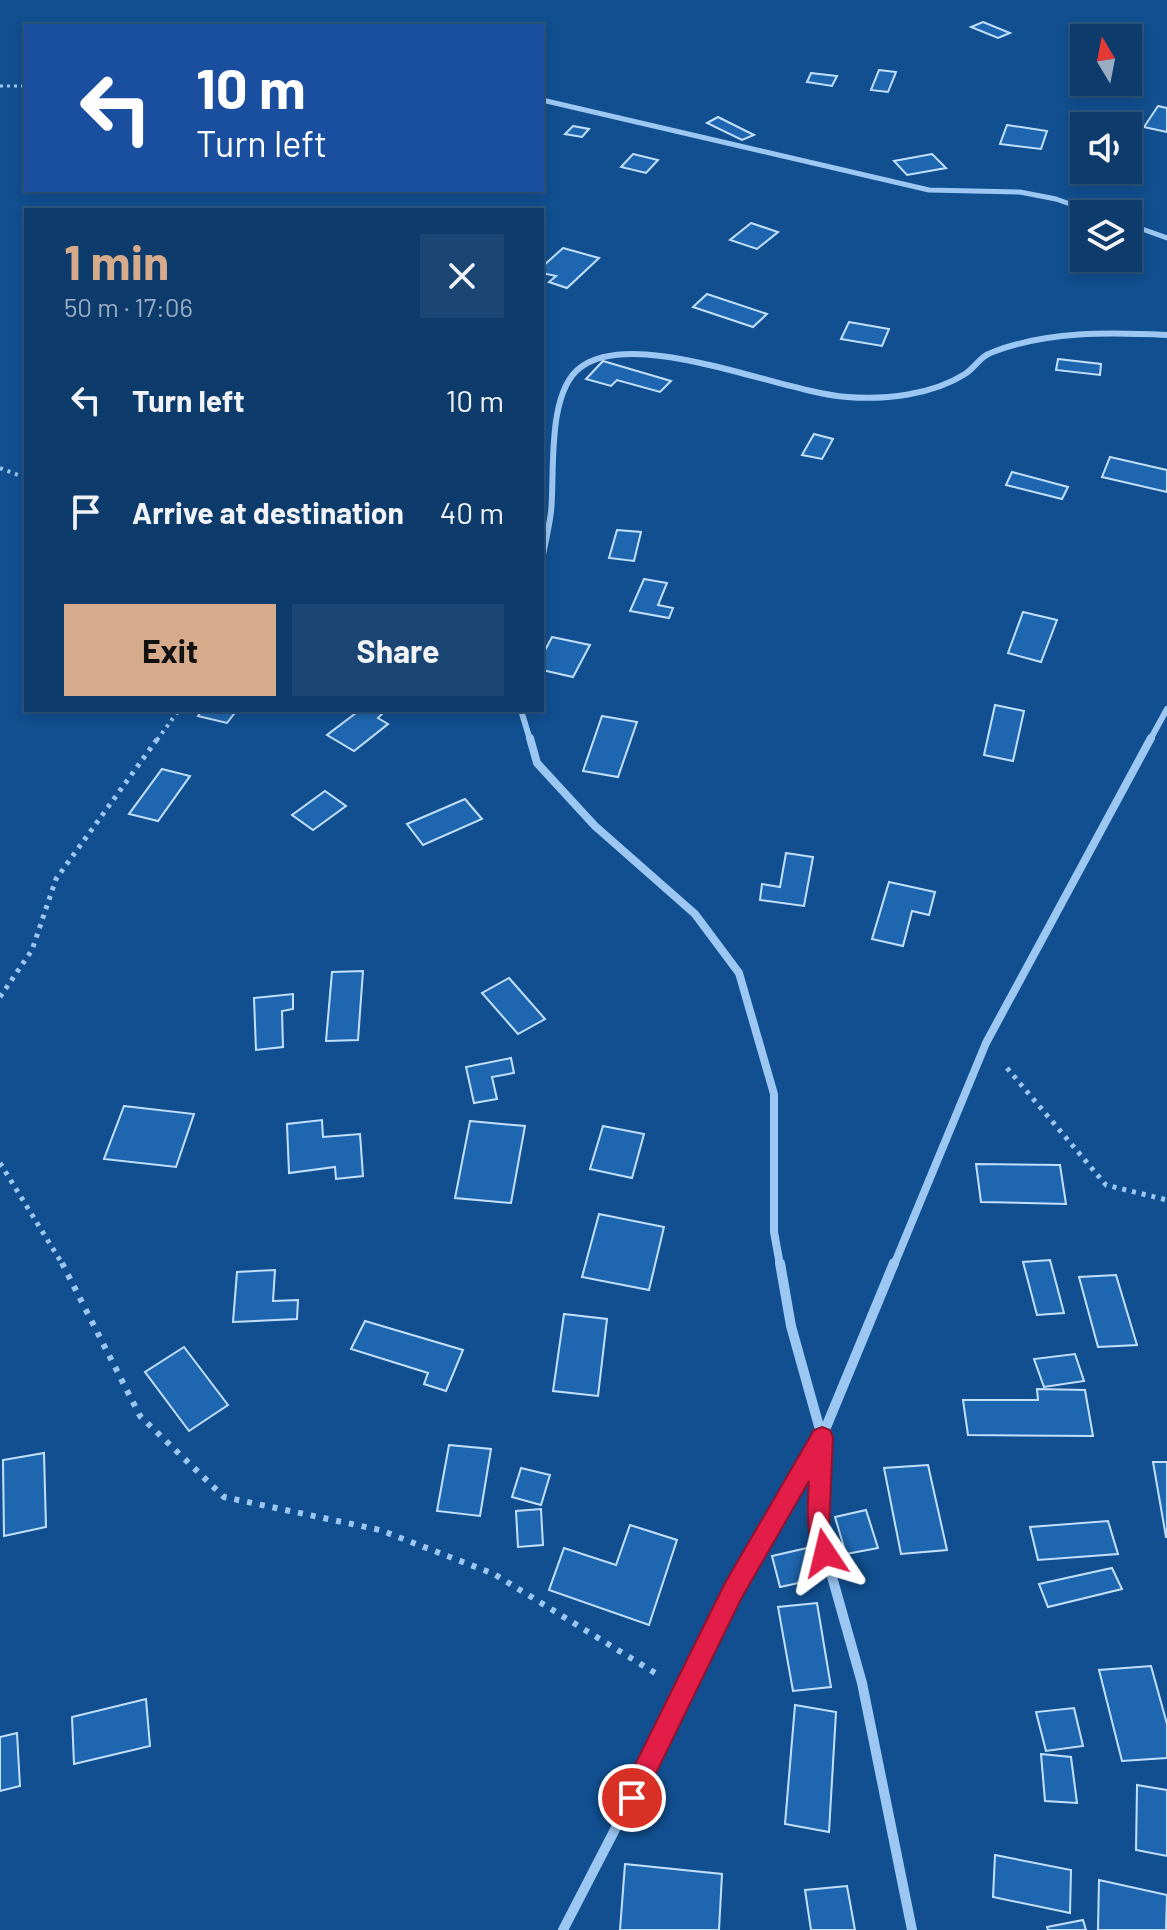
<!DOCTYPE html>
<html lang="en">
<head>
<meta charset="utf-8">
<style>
	body { margin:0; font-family:Barlow,sans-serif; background:#1b4674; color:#f1f3f6; height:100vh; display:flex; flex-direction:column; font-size:30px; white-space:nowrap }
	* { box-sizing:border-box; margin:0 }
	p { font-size:26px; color:#9aadc2 }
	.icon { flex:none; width:44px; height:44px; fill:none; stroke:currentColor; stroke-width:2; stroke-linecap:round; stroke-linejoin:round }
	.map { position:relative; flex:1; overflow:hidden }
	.side { position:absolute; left:24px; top:208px; width:520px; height:504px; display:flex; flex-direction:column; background:#0d3b6c; border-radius:0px; box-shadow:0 4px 12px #0003,0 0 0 2px #2d557f }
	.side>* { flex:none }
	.top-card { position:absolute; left:24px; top:24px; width:520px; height:168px; border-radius:0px; box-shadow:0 4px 12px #0003,0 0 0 2px #2d557f; background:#1a4fa0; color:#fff; overflow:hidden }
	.needle { width:52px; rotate:350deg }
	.tools { position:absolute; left:1070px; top:24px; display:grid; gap:16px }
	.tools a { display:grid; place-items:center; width:72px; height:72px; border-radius:0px; background:#0d3b6c; box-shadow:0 4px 12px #0003,0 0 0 2px #2d557f; font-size:40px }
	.pin { position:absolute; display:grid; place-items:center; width:68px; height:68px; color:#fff; margin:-34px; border:4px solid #fff; border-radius:50%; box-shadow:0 2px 8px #0007 }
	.me { position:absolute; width:88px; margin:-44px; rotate:350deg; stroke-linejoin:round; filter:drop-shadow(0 0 6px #0008) }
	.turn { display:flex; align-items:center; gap:28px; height:168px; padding:0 40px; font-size:36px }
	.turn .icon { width:104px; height:104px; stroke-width:2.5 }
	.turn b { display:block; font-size:56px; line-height:68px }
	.round { display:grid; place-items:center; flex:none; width:84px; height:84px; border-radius:0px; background:#1b4674 }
	.summary { display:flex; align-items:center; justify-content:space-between; height:136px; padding:0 40px }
	h1 { font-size:48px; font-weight:700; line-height:60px; color:#d6ab8b }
	.cta { display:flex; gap:16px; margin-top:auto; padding:16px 40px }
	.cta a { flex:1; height:92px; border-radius:0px; background:#d6ab8b; color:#111; font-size:32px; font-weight:700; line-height:92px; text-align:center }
	.cta a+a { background:#1b4674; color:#f1f3f6 }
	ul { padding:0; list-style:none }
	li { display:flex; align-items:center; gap:24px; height:112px; padding:0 40px }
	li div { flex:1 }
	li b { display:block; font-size:30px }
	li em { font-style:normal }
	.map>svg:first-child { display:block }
	.building { fill:#1e67b0; stroke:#c3e0fd; stroke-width:2 }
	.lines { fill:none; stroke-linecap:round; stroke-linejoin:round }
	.path-far3 { stroke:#9cc7f2; stroke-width:3; stroke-dasharray:3 4; stroke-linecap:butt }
	.path-far2 { stroke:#9cc7f2; stroke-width:4; stroke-dasharray:3 5; stroke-linecap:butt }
	.path-far1 { stroke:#9cc7f2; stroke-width:5; stroke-dasharray:4 6; stroke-linecap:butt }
	.path { stroke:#9cc7f2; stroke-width:6; stroke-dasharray:5 8; stroke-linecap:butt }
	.minor-far3 { stroke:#9cc7f2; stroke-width:5 }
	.minor-far2 { stroke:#9cc7f2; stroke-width:6 }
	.minor-far1 { stroke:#9cc7f2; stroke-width:8 }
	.minor { stroke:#9cc7f2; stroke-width:10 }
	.route { fill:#e11d48; stroke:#92132f; stroke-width:2 }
</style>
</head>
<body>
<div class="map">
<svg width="1167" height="1930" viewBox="0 0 1167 1930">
	<rect width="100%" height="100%" fill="#114f90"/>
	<!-- building -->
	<g class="building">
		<path d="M983,22l27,11 -12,5 -27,-11z"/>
		<path d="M879,70l17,2 -8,20 -17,-2z"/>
		<path d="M811,73l26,3 -5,10 -25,-4z"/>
		<path d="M1158,106l9,2v24l-23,-5z"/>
		<path d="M718,117l36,18 -12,5 -35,-17z"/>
		<path d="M1007,125l40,6 -6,18 -41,-5z"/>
		<path d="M573,126l16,3 -7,8 -17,-3z"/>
		<path d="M633,154l25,6 -12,13 -25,-6z"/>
		<path d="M932,154l14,14 -39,7 -13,-14z"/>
		<path d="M751,223l27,9 -21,17 -27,-9z"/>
		<path d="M563,248l36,10 -32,30 -18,-6 7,-6 -14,-3v-6z"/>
		<path d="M707,294l60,20 -14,13 -60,-20z"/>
		<path d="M849,322l40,7 -7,17 -41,-7z"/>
		<path d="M1058,359l43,5 -1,11 -44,-5z"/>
		<path d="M603,361l68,20 -11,11 -43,-12 -6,6 -25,-7z"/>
		<path d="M814,434l19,5 -11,20 -20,-4z"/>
		<path d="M1110,457l57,13v22l-65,-15z"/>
		<path d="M1012,472l56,15 -6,12 -56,-14z"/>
		<path d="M617,530l24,2 -7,29 -25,-3z"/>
		<path d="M644,579l23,4 -9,22 15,3 -4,10 -39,-7z"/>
		<path d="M1023,612l34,8 -16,42 -33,-9z"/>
		<path d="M552,637l38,8 -17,32 -31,-7v-14z"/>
		<path d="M995,705l29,6 -11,50 -29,-6z"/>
		<path d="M202,710h35l-10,13 -29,-7z"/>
		<path d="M360,710h26l-8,8 10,6 -34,27 -27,-16z"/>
		<path d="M602,716l35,6 -19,55 -35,-6z"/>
		<path d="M162,769l28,7 -32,45 -29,-7z"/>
		<path d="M325,791l21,15 -33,24 -21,-15z"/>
		<path d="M465,799l17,20 -59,26 -16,-21z"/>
		<path d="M786,853l27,4 -9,49 -44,-6 2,-16 18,3z"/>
		<path d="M889,882l46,10 -6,23 -17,-4 -9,35 -31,-7z"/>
		<path d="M363,971l-5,69 -32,1 6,-69z"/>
		<path d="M509,978l36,41 -27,15 -36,-41z"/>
		<path d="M293,994v15l-11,2 1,36 -27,3 -2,-52z"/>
		<path d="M511,1058l3,15 -22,4 5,22 -23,4 -8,-36z"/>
		<path d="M124,1106l70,8 -18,53 -72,-8z"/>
		<path d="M322,1120l1,17 37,-3 3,42 -27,3 -1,-12 -46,6 -2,-49z"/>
		<path d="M470,1121l55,5 -14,77 -56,-5z"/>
		<path d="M603,1126l41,8 -12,44 -42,-9z"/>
		<path d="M976,1164l84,1 6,39 -85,-2z"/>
		<path d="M599,1214l65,13 -15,63 -67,-13z"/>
		<path d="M1050,1260l14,53 -27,2 -14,-53z"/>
		<path d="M275,1270l-2,31 25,-1 -1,19 -64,3 4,-50z"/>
		<path d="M1116,1275l21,70 -39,2 -19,-70z"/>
		<path d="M564,1314l43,5 -9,77 -45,-5z"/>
		<path d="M365,1321l98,29 -17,41 -22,-7 4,-11 -77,-24z"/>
		<path d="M184,1347l44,58 -39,26 -44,-59z"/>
		<path d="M1075,1354l9,27 -40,6 -10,-28z"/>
		<path d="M1037,1389l48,1 8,46 -125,-1 -5,-35h75z"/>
		<path d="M449,1445l42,4 -11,67 -43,-5z"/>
		<path d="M44,1453l2,74 -42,9 -1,-76z"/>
		<path d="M1153,1462h14v75h-1z"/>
		<path d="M928,1465l19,85 -46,4 -17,-86z"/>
		<path d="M521,1468l29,7 -9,30 -29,-8z"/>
		<path d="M541,1509l2,36 -25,2 -2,-36z"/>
		<path d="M866,1510l12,38 -32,6 -11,-37z"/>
		<path d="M1108,1521l10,33 -80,6 -8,-33z"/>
		<path d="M630,1525l47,15 -28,85 -100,-35 15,-42 52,17z"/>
		<path d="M807,1548l10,31 -37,8 -8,-31z"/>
		<path d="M1112,1568l10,21 -74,18 -9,-23z"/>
		<path d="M817,1603l14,84 -38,4 -15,-84z"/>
		<path d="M1151,1666l16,58v34l-45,3 -23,-91z"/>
		<path d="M146,1699l4,47 -76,18 -2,-47z"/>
		<path d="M795,1705l41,7 -7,120 -44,-8z"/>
		<path d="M1074,1708l9,38 -37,5 -10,-39z"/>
		<path d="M17,1733l3,53 -20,5v-54z"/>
		<path d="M1041,1754l30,3 6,46 -32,-2z"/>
		<path d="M1137,1785l30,5v66l-31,-6z"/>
		<path d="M995,1855l76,15 -1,43 -77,-16z"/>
		<path d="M625,1864l97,10 -3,56h-99z"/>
		<path d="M1099,1880l68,15 -1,35h-68z"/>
		<path d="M847,1886l8,44h-44l-6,-40z"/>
		<path d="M1083,1920l3,10h-38l-1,-3z"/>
	</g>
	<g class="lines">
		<!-- path-far3 -->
		<path class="path-far3" d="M0,86h26"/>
		<!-- path-far2 -->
		<g class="path-far2">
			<path d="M0,468l26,10"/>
			<path d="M157,740l22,-30"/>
		</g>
		<!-- path-far1 -->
		<g class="path-far1">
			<path d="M0,997l32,-47 24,-71 102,-141"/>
			<path d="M1007,1068l99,117 61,15"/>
			<path d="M0,1163l63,102"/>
		</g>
		<!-- path -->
		<path class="path" d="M62,1263l78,153 84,81 156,33 114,44 166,102"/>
		<!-- minor-far3 -->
		<g class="minor-far3">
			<path d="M542,100l387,90 91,2 36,7 42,15"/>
			<path d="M1128,224l39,14"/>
		</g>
		<!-- minor-far2 -->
		<g class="minor-far2">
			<path d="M542,560c3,-16 7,-32 9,-48 4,-38 -5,-120 30,-145 56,-40 199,25 266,30 38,3 85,-2 118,-23 11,-7 15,-18 28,-22 54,-21 117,-20 174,-17"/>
			<path d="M521,710l9,30"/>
			<path d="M1150,740l17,-31"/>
		</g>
		<!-- minor-far1 -->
		<g class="minor-far1">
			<path d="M530,738l7,25 58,63 100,88 44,59 35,121v138l6,33"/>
			<path d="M894,1265l92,-222 165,-305"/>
		</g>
		<!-- minor -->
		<g class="minor">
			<path d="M780,1263l11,63 31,111 -4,90 44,156 50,247"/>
			<path d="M563,1930l123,-238 47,-101 89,-154 72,-174"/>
		</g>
	</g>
	<!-- route -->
	<path class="route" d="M822,1427l8,3 3,7 -4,90 8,26 -4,8 -8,4 -8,-4c-11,-27 -10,-51 -8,-80l-68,118 -101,207 -8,4 -9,-4 -4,-8 4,-9 102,-206 89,-153z"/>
</svg>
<div class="tools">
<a><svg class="needle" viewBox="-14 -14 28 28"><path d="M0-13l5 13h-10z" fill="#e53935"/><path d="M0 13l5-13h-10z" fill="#9aadc2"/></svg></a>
<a><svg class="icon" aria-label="sound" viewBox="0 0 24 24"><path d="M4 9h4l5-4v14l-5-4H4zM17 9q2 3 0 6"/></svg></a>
<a><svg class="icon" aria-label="layers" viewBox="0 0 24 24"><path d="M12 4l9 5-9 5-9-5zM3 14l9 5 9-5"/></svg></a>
</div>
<div class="pin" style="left:632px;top:1798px;background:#d93025"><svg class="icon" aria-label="arrive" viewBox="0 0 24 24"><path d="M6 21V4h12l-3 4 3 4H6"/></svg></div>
<svg class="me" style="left:825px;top:1553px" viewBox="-20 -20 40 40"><path d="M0-17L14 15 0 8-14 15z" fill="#e11d48" stroke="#fff" stroke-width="4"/></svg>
<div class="top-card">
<div class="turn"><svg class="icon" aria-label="left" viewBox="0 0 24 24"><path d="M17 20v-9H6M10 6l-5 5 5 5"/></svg><div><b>10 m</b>Turn left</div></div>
</div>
<section class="side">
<div class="summary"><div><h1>1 min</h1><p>50 m · 17:06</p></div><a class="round"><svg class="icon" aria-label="close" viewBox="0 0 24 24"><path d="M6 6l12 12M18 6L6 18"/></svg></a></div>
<ul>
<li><svg class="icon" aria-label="left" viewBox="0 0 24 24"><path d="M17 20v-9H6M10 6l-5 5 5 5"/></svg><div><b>Turn left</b></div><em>10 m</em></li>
<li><svg class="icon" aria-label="arrive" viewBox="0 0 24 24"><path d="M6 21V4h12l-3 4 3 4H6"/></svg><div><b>Arrive at destination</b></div><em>40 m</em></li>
</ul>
<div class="cta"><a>Exit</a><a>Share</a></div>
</section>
</div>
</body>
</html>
